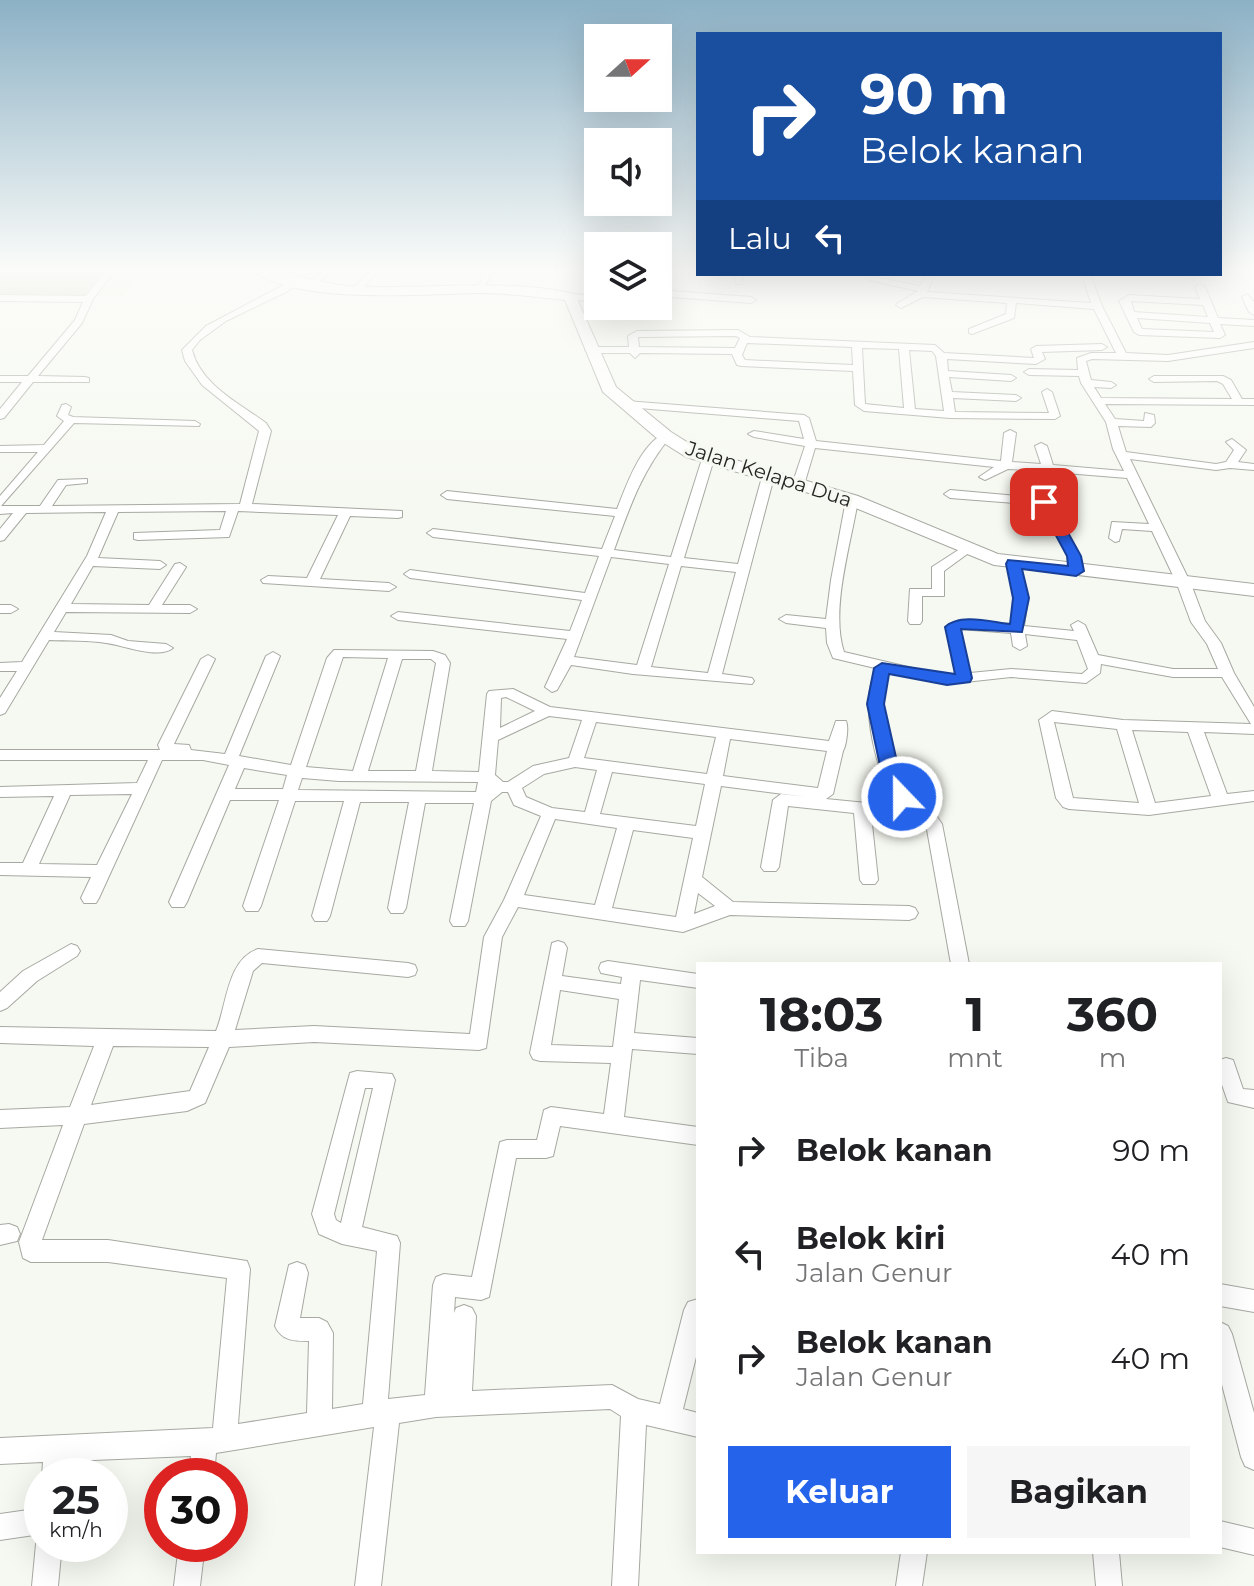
<!DOCTYPE html>
<html lang="id">
<head>
<meta charset="utf-8">
<style>
	body { margin:0; font-family:Montserrat,sans-serif; background:#f6f6f6; color:#202124; height:100vh; display:flex; flex-direction:column; font-size:30px; white-space:nowrap }
	* { box-sizing:border-box; margin:0 }
	p { font-size:26px; color:#757577 }
	.icon { flex:none; width:44px; height:44px; fill:none; stroke:currentColor; stroke-width:2; stroke-linecap:round; stroke-linejoin:round }
	.map { position:relative; flex:1; overflow:hidden }
	.details { position:absolute; left:696px; top:962px; width:526px; height:592px; display:flex; flex-direction:column; background:#fff; border-radius:0px; box-shadow:0 8px 32px #0002 }
	.details>* { flex:none }
	.top-card { position:absolute; left:696px; top:32px; width:526px; height:244px; border-radius:0px; box-shadow:0 8px 32px #0002; background:#1a4fa0; color:#fff; overflow:hidden }
	.needle { width:52px; rotate:69deg }
	.controls { position:absolute; left:584px; top:24px; display:grid; gap:16px }
	.controls a { display:grid; place-items:center; width:88px; height:88px; border-radius:0px; background:#fff; box-shadow:0 8px 32px #0002; font-size:40px }
	.speed { position:absolute; left:24px; top:1458px; display:flex; gap:16px; font-size:40px; font-weight:700; text-align:center }
	.speed>* { display:grid; place-content:center; width:104px; height:104px; border-radius:50%; background:#fff; box-shadow:0 8px 32px #0002; line-height:1 }
	.speed small { font-size:20px; font-weight:400 }
	.speed .limit { border:12px solid #d22; background:#fff; color:#111 }
	.pin { position:absolute; display:grid; place-items:center; width:68px; height:68px; color:#fff; margin:-34px; border-radius:16px; box-shadow:0 4px 12px #0006 }
	.me { position:absolute; width:88px; margin:-44px; rotate:338deg; stroke-linejoin:round; filter:drop-shadow(0 0 6px #0008) }
	.turn { display:flex; align-items:center; gap:28px; height:168px; padding:0 32px; font-size:36px }
	.turn .icon { width:104px; height:104px; stroke-width:2.5 }
	.turn b { display:block; font-size:56px; line-height:68px }
	.then { display:flex; align-items:center; height:76px; padding:0 32px; background:#0003; gap:16px; font-size:30px }
	.eta { display:flex; justify-content:space-evenly; align-items:center; height:136px; text-align:center }
	.eta b { font-size:48px; font-weight:700; line-height:56px }
	.cta { display:flex; gap:16px; margin-top:auto; padding:16px 32px }
	.cta a { flex:1; height:92px; border-radius:0px; background:#2563eb; color:#fff; font-size:32px; font-weight:700; line-height:92px; text-align:center }
	.cta a+a { background:#f6f6f6; color:#202124 }
	ul { padding:0; list-style:none }
	li { display:flex; align-items:center; gap:24px; height:104px; padding:0 32px }
	li div { flex:1 }
	li b { display:block; font-size:30px }
	li em { font-style:normal }
	.map>svg:first-child { display:block }
	.built { fill:#e8eedf }
	.green { fill:#c0c8b5 }
	.lines { fill:none; stroke-linecap:round; stroke-linejoin:round }
	.street-casing { stroke:#a6a9a2; stroke-width:2 }
	.secondary-casing { stroke:#a6a9a2; stroke-width:2 }
	.street { fill:#fff; fill-rule:evenodd }
	.secondary { fill:#fff; fill-rule:evenodd }
	.route { fill:#2563eb; stroke:#184099; stroke-width:2 }
	.labels { text-anchor:middle; dominant-baseline:central; stroke-width:6; stroke-linejoin:round; paint-order:stroke }
	.far-street-label { font-size:20px; fill:#252624; stroke:#f6f9f1 }
</style>
</head>
<body>
<div class="map">
<svg width="1254" height="1586" viewBox="0 0 1254 1586">
	<rect width="100%" height="100%" fill="#f6f9f1"/>
	<!-- built -->
	<path class="built" d="M116,270h28l-21,26 -27,-1z"/>
	<!-- green -->
	<path class="green" d="M3,270h102l-21,26 -84,-1v-22z"/>
	<g class="lines">
		<!-- street casing -->
		<g class="street-casing">
			<g id="street">
				<path d="M107,270h8l-22,29 -11,24 -44,53 47,1 4,1v4h-56l-29,36 -4,1v-10l22,-27h-22v-6h28l47,-56 8,-18 -83,-1v-6l86,1z"/>
				<path d="M324,270h9l-20,17h-6v-4z"/>
				<path d="M371,270h8l-20,23h-6v-4z"/>
				<path d="M485,270h8l-10,21h-6z"/>
				<path d="M735,274h8l-1,10h-6z"/>
				<path d="M927,274h8l-8,18 164,11 -9,-29h8l12,32 24,47 42,2 86,-13v6l-86,13 -76,-2 -6,2 5,19 20,2 5,3 -5,3 -17,-1 7,11 131,1 -9,-15 -6,-3 -63,1 -5,-3 5,-3h69l8,4 11,19h12v6l-149,-1 10,15 29,2 1,-8 9,2 1,8 -4,4 -33,-1 8,26 90,12 10,-2 8,-12 -8,-8 6,-3 14,11 -8,12 16,2v6l-24,-2 -14,2 -86,-11 61,125 14,37 16,22 13,30 20,34v27l-50,-2 23,62 27,-3v10l-105,14 -80,-6 -6,-2 -7,-9 -17,-78 13,-9 71,9 128,4 -29,-47h-49l-72,-13 -1,9 -14,10 -75,-6 -64,7 -58,-13 -5,25v18l16,65 7,13 26,19 9,13 27,140h-18l-25,-140 -8,-9h-47l7,65 -3,4h-12l-3,-4 -6,-67 -66,-7 -9,61 -3,4h-12l-3,-4 12,-67 8,-6 26,3 -86,-11 -19,91 31,25 176,4 6,2 3,5 -3,5 -6,2 -179,-5 -47,17 -165,-25 -16,30 -16,111 -7,2 -165,-8 -85,5 -24,56 -18,8 -103,13 -42,116h66l139,21 3,8 -12,155 69,-11 2,-72c-15,0 -27,0 -34,-15l14,-61 8,-3 8,3 3,8 -8,45h19l8,4 6,11 -1,76 31,-5 14,-153 -35,-7 -23,-10 -7,-20 38,-141 7,-2 35,3 3,6 -33,147 35,9 3,7 -12,156 37,-4 8,-110 3,-8 8,-3 28,3 28,-135 7,-2h30l7,-30 7,-3 53,7 7,-51 -71,-2 -7,-2 -3,-6 22,-110 6,-2 6,2 3,5 -5,28 59,8 1,-7 -21,-4 -2,-5 2,-5 7,-2 90,13v14l-58,-8 -6,53 64,5v16l-66,-5 -8,68 74,10v18l-138,-19 -7,30 -7,2h-30l-27,139 -8,3 -26,-3 -1,16 2,-5 8,-3 8,3 4,8 -4,75 140,-6 26,14 22,5 24,-94 4,-8 10,-3v50l-15,60 15,4v24l-52,-12 -8,161h-26l9,-170 -11,-7 -174,8 -37,6 -18,163h-26l19,-159 -158,26 -2,23h-26l3,-20 -122,5 -1,15h-26l1,-14 -43,2v-26l213,-10 14,-150 -119,-16h-77l-8,-4 -4,-16 44,-117 -63,3v-18l70,-3 24,-61 -94,-3v-16l216,4c11,-26 11,-72 42,-82l150,14 7,2 2,5 -2,5 -7,2 -146,-14 -9,8 -18,59 79,-4 156,8 14,-97 20,-37 37,-84 -27,-11 -6,-13h-6l-11,9 -23,120 -3,5h-12l-3,-5 24,-118h-49l-19,105 -3,5h-12l-3,-5 21,-106h-49l-30,114 -3,5h-12l-3,-5 32,-115h-49l-34,105 -3,5h-12l-3,-5 36,-106h-49l-43,102 -3,5h-12l-3,-5 60,-137 -26,-5h-41l-63,138 -3,5h-12l-3,-5 10,-21 -91,-2v-12h23l31,-67 -54,1v-10l137,-4 11,-23h-148v-10h160l-2,-5 43,-86 7,-4 7,4 -41,85 15,1 2,5 34,4 41,-98 7,-4 7,4 -41,100 52,9 36,-107 7,-8 99,1 12,4 5,8 -18,108 47,1 8,-78 2,-3 24,-2 37,18 279,34 7,-20h10c3,6 0,26 -3,30l-10,43 -7,5 61,6 13,-1c-21,-18 -33,-78 -31,-106 0,-10 4,-20 6,-30l-42,-10 -6,-15 -1,-15 -40,-5 -7,-4 7,-4 40,4 5,-39 15,-80 6,-4 6,4c-7,44 -28,110 -14,152l103,24 9,-1 -10,-48 13,-7 52,4 3,-26 -7,-34 6,-4 6,4 9,34 -4,28 50,5 -3,-6 7,-4 7,4 13,30 75,14h45l-11,-25 -16,-22 -14,-38 -25,-53 -30,-2 -3,12 -4,1 -6,-4 3,-16 37,2 -22,-46 -74,-6 -3,30 30,54 2,15 -6,4 -6,-4 -2,-15 -28,-51 -90,-7 -6,-4 6,-4 89,8 3,-27 -34,-2 -23,11 -6,-3 15,-10 -179,-19 -11,37 -6,4 -6,-4 13,-39 -51,-9 -6,-3 6,-3 50,8 -5,-18 -173,-14 -5,-3 5,-3 178,14 5,3 7,23 185,20 3,-28 6,-3 6,3 -4,29 29,2 -6,-18 6,-3 6,3 6,19 71,6 -11,-22 -7,-27 -25,-39 -2,-7 -50,-1 -5,-3 5,-3 49,1 -1,-12 14,-5h25l-22,-44 -78,-6 -2,15 -42,16 -3,-1v-4l37,-15 1,-11 -84,-6 -22,11 -5,-3 2,-2 20,-12 -49,-11 4,-3 47,9zM960,629l51,4 2,13 7,4 7,-4 -2,-12 52,6 11,29 -6,5 -71,-5 -41,4zM343,657l45,1 -35,113 -47,-4zM402,659h29l5,4 -20,108h-48zM506,697l29,14 -35,17 1,-30zM549,716l33,4 -13,38 -36,8 -25,16h-5l-8,-7 3,-35zM596,722l120,15 -9,37 -123,-16zM1054,722l63,7 22,74 -66,-5zM1132,730l56,2 23,64 -56,7zM730,739l97,12 -9,37 -95,-12zM575,767l22,3 -12,42 -33,-4 -26,-11 -4,-9 22,-14zM244,768l43,7 -4,14h-48zM612,772l93,12 -9,42 -96,-12zM302,778l37,3 139,1 -2,10 -178,-2zM132,794l-35,71 -58,-1 31,-69zM555,819l62,9 -22,77 -71,-10zM633,830l60,8 -17,79 -64,-9zM698,893l17,13 -21,8zM560,990l59,9 -6,48 -62,-2zM113,1046l96,1 -19,44 -99,14zM365,1088h8l-32,135 -5,-3 -2,-6z"/>
				<path d="M293,280l7,2 -14,10 -60,29 -26,19 -8,10c9,35 47,53 74,73l5,8 -19,73 150,7v6l-4,1 -48,-2 -30,63 69,4 7,4 -7,4 -126,-8 -2,-3 7,-4 39,2 31,-63 -100,-4 -9,26 -91,3 -4,-1v-6l86,-3 6,-19 -108,1 -20,46 62,3 6,4 -6,4 -67,-3 -22,38 78,1 26,-41 5,-1 6,4 -24,38h28l7,4 -7,4 -124,-1 -12,20 57,3 17,6 38,3 7,4c-15,12 -50,-3 -67,-5 -18,-3 -38,-2 -57,-3l-44,73 -5,2v-17l17,-27h-17v-8l22,-1 65,-106 19,-44 -80,1 -22,27 -4,1v-12l13,-16 -13,1v-18l38,-44h-38v-6l44,-1 20,-24 -7,-5 5,-11 4,-1 5,3 -3,8 5,2 122,4 5,3 -1,2 -125,-3 -73,83h39l18,-26 29,-1v4l-21,2 -14,21 188,-2 19,-73 -57,-46 -17,-24 -3,-11 24,-24z"/>
				<path d="M1200,284l5,3 13,31 36,2v6l-34,-2 5,11 -5,3 -81,-3 -5,-3 -15,-31 10,-6 71,4 -5,-12zM1131,301l72,4 5,12 -74,-5zM1137,318l73,5 4,9 -72,-3z"/>
				<path d="M658,290l93,7 5,3 -5,3 -93,-7z"/>
				<path d="M570,294l28,2v6l-31,-3v-4z"/>
				<path d="M1247,294l7,8v13l-5,-3 -7,-15z"/>
				<path d="M738,330l12,7 185,8 9,8 90,5 -3,-9 5,-3 66,-2 5,3 -5,3 -60,2 3,7 -9,5 -89,-5 1,12 63,4 5,3 -5,3 -62,-4 3,15 64,3 5,3 -5,3 -63,-3 2,14 94,1 -7,-21 5,-3 5,3 8,24 -5,3 -105,-1 -86,-7 -9,-6 -2,-34 -112,-5 -4,-1 -5,-11 -92,-1 -5,5 -5,-5h-40l-5,-3 5,-3h39l-1,-11 9,-5zM736,336l4,2 -5,10 -96,-1 -1,-10zM747,343l105,4 1,18 -108,-5 -3,-5zM862,348l37,1 5,59 -39,-4zM909,350l23,1 4,5 8,55 -29,-2z"/>
				<path d="M665,433l6,3c-29,34 -42,73 -57,114l57,7 31,-98 6,-3 6,3 -30,99 54,6 24,-87 6,-3 6,3 -52,197 30,4 2,3 -2,3 -119,-10 -62,-9 -14,25 -5,2 -7,-5 22,-48 -169,-19 -7,-4 7,-4 172,19 12,-31 -172,-22 -6,-4 6,-4 175,23 14,-37 -166,-19 -6,-4 6,-4 169,20 13,-33 -168,-17 -6,-4 6,-4 170,18c10,-25 23,-64 48,-76zM611,557l58,7 -32,101 -63,-8zM681,566l55,6 -28,101 -57,-6z"/>
				<path d="M966,545l6,4 -2,3 -26,19v25h-22v25l-2,3h-10l-2,-3 2,-32h22v-22z"/>
				<path d="M0,605h11l7,4 -7,4h-11z"/>
				<path d="M71,944l6,2 3,5 -3,5 -40,25 -30,27 -7,3v-19l23,-21z"/>
				<path d="M1226,1058l7,2 10,29 11,1v18l-26,-6 -8,-23v-19z"/>
				<path d="M9,1224l8,3 3,7 -3,7 -17,4v-20z"/>
				<path d="M1220,1284l34,6v22l-34,-6z"/>
				<path d="M1220,1322l8,4 4,8 22,79v57l-9,-4 -4,-9 -21,-80z"/>
				<path d="M42,1508v36h20l-4,42h-26l4,-42 5,-10 -41,6v-26z"/>
				<path d="M1220,1521l34,8v26l-34,-8z"/>
				<path d="M179,1544h26l-5,42h-26z"/>
				<path d="M901,1552h26l-5,34h-26z"/>
				<path d="M1093,1552h26l3,34h-26z"/>
			</g>
		</g>
		<!-- secondary casing -->
		<g class="secondary-casing">
			<path id="secondary" d="M252,270c32,-2 64,14 96,16 76,5 152,-9 227,8l41,93 55,45 27,17 160,47 140,58 256,30v12l-260,-31 -148,-61 -160,-47 -27,-17 -56,-48 -38,-92c-29,-3 -58,-7 -87,-7 -55,1 -183,12 -226,-23z"/>
		</g>
		<!-- street -->
		<use href="#street" class="street"/>
		<!-- secondary -->
		<use href="#secondary" class="secondary"/>
	</g>
	<!-- sky -->
	<linearGradient id="sky" x2="0" y2="1"><stop stop-color="#8cb1c5"/><stop offset="0.55" stop-color="#fbfcf9"/><stop offset="1" stop-color="#fbfcf9" stop-opacity="0"/></linearGradient>
	<rect width="1254" height="492" fill="url(#sky)"/>
	<!-- route -->
	<path class="route" d="M1044,498l7,4 30,54 3,15 -8,5 -54,-7 7,29 -7,34 -61,-3 11,49 -2,4 -23,3 -58,-11 -5,30 18,80 10,13 -10,7 -6,-2 -12,-17 -17,-81 7,-36 8,-5 73,11 -10,-47c15,-14 46,-5 65,-3l3,-26 -7,-34 2,-4 60,6 -1,-10 -29,-54z"/>
	<g class="labels">
		<!-- far-street labels -->
		<g class="far-street-label">
			<text transform="translate(769 474) rotate(18)">Jalan Kelapa Dua</text>
		</g>
	</g>
</svg>
<div class="controls">
<a><svg class="needle" viewBox="-14 -14 28 28"><path d="M0-13l5 13h-10z" fill="#e53935"/><path d="M0 13l5-13h-10z" fill="#757577"/></svg></a>
<a><svg class="icon" aria-label="sound" viewBox="0 0 24 24"><path d="M4 9h4l5-4v14l-5-4H4zM17 9q2 3 0 6"/></svg></a>
<a><svg class="icon" aria-label="layers" viewBox="0 0 24 24"><path d="M12 4l9 5-9 5-9-5zM3 14l9 5 9-5"/></svg></a>
</div>
<div class="speed"><div>25<small>km/h</small></div><div class="limit">30</div></div>
<div class="pin" style="left:1044px;top:502px;background:#d93025"><svg class="icon" aria-label="arrive" viewBox="0 0 24 24"><path d="M6 21V4h12l-3 4 3 4H6"/></svg></div>
<svg class="me" style="left:902px;top:797px" viewBox="-20 -20 40 40"><circle r="17" fill="#2563eb" stroke="#fff" stroke-width="3"/><path d="M0-11L8 9 0 5-8 9z" fill="#fff"/></svg>
<div class="top-card">
<div class="turn"><svg class="icon" aria-label="right" viewBox="0 0 24 24"><path d="M7 20v-9h11M14 6l5 5-5 5"/></svg><div><b>90 m</b>Belok kanan</div></div>
<div class="then">Lalu<svg class="icon" aria-label="left" viewBox="0 0 24 24"><path d="M17 20v-9H6M10 6l-5 5 5 5"/></svg></div>
</div>
<section class="details">
<div class="eta">
<div><b>18:03</b><p>Tiba</p></div>
<div><b>1</b><p>mnt</p></div>
<div><b>360</b><p>m</p></div>
</div>
<ul>
<li><svg class="icon" aria-label="right" viewBox="0 0 24 24"><path d="M7 20v-9h11M14 6l5 5-5 5"/></svg><div><b>Belok kanan</b></div><em>90 m</em></li>
<li><svg class="icon" aria-label="left" viewBox="0 0 24 24"><path d="M17 20v-9H6M10 6l-5 5 5 5"/></svg><div><b>Belok kiri</b><p>Jalan Genur</p></div><em>40 m</em></li>
<li><svg class="icon" aria-label="right" viewBox="0 0 24 24"><path d="M7 20v-9h11M14 6l5 5-5 5"/></svg><div><b>Belok kanan</b><p>Jalan Genur</p></div><em>40 m</em></li>
</ul>
<div class="cta"><a>Keluar</a><a>Bagikan</a></div>
</section>
</div>
</body>
</html>
